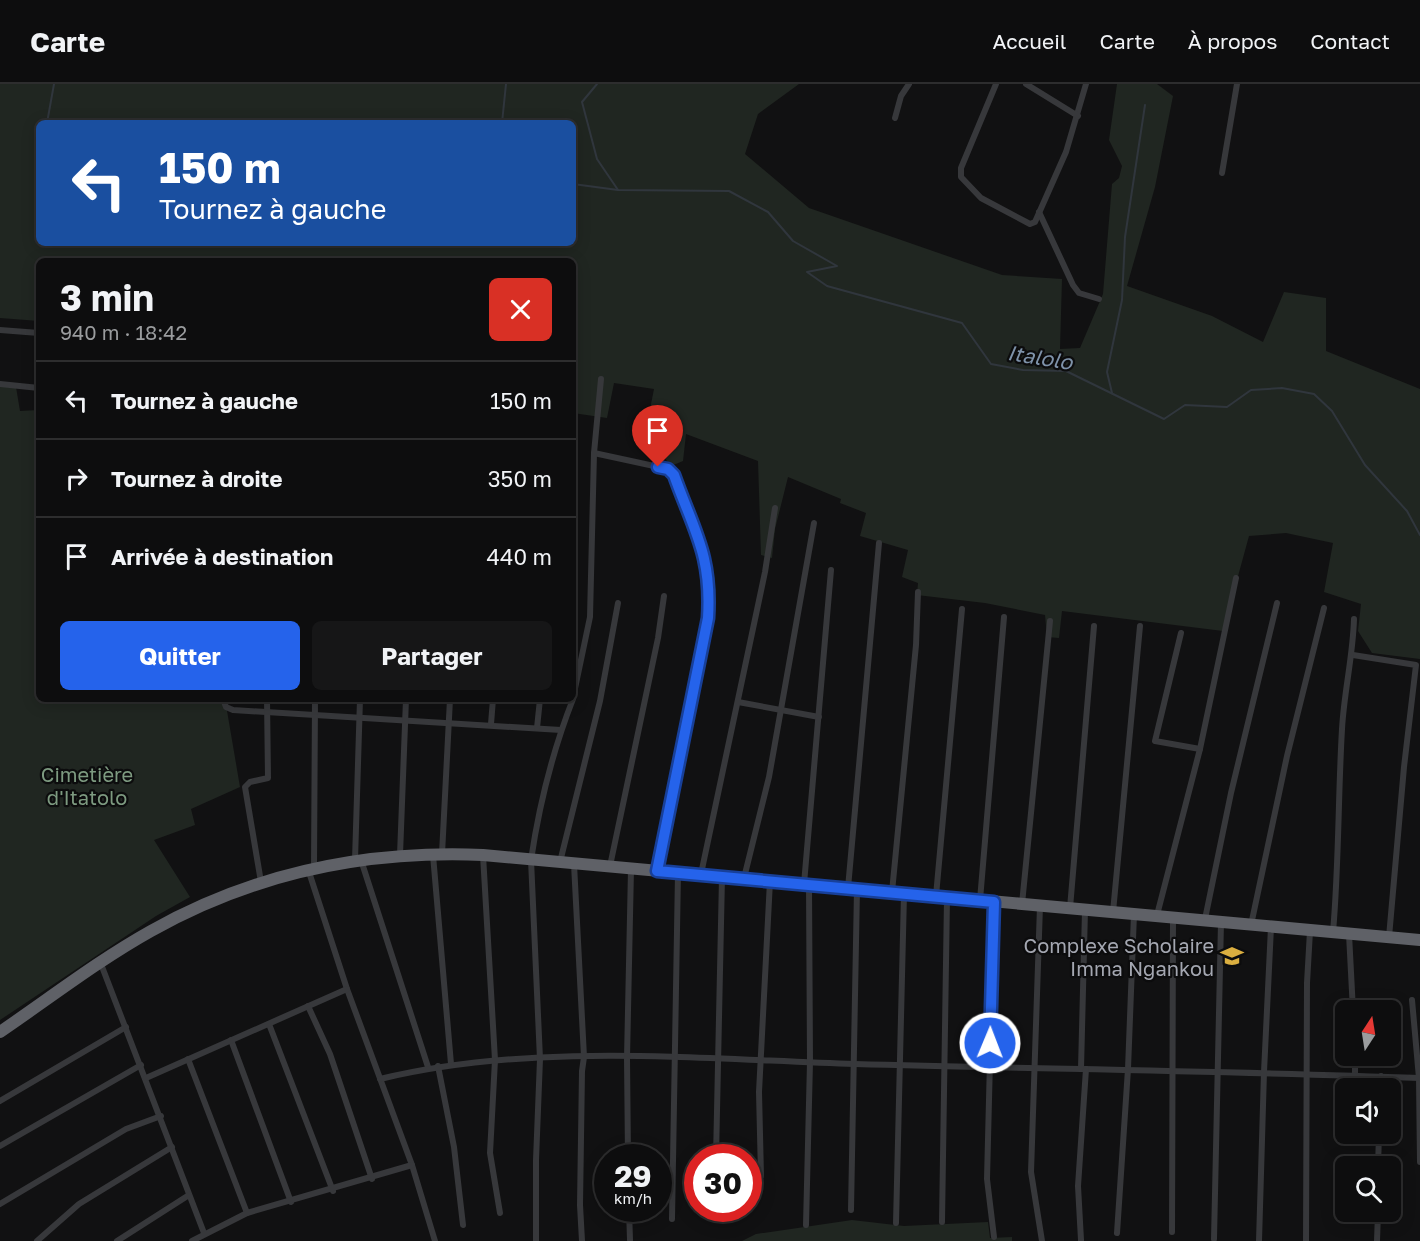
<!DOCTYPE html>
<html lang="fr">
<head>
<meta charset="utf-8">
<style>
	body { margin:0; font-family:"Golos Text",sans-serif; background:#161617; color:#f1f3f6; height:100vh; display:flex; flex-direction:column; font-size:22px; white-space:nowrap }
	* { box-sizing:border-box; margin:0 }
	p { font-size:20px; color:#9a9c9e }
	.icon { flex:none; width:33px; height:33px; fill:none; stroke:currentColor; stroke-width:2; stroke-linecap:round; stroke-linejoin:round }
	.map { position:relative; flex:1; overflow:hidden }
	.sheet { position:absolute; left:36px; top:174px; width:540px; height:444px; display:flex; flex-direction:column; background:#0d0d0e; border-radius:9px; box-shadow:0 3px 15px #0003,0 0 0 2px #2d2d2e }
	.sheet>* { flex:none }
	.banner { position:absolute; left:36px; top:36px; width:540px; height:126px; border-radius:9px; box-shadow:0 3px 15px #0003,0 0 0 2px #2d2d2e; background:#1a4fa0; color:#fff; overflow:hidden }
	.needle { width:39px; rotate:12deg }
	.controls { position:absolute; left:1335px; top:916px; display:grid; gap:12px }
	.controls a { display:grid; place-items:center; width:66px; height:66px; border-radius:9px; background:#0d0d0e; box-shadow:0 3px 15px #0003,0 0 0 2px #2d2d2e; font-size:30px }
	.speed { position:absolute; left:594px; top:1060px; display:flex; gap:12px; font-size:30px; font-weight:700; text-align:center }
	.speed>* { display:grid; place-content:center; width:78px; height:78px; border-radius:50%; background:#0d0d0e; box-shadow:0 3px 15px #0003,0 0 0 2px #2d2d2e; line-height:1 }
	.speed small { font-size:15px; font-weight:400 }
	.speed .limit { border:9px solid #d22; background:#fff; color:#111 }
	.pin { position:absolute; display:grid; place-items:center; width:51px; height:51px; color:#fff; margin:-62px -26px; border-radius:50% 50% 50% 0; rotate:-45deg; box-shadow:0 0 6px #0007 }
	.pin .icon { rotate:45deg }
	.me { position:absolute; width:66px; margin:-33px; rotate:1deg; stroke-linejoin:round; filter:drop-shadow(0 0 4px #0008) }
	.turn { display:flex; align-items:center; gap:21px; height:126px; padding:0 24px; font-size:27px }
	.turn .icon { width:78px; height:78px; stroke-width:2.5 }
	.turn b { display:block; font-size:42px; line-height:51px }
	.round { display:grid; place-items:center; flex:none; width:63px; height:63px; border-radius:9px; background:#161617 }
	.overview { display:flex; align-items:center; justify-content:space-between; height:102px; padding:0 24px }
	h1 { font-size:36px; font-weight:700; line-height:45px }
	.action { display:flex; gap:12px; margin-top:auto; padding:12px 24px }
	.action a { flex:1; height:69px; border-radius:9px; background:#2563eb; color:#fff; font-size:24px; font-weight:700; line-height:69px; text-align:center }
	.action a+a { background:#161617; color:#f1f3f6 }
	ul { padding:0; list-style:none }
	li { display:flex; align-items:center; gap:18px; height:78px; padding:0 24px; border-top:2px solid #2d2d2e }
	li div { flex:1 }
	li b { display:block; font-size:22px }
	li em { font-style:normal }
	header { display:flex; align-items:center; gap:36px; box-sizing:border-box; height:84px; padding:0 30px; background:#0d0d0e; border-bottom:2px solid #2d2d2e }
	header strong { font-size:28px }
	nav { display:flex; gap:33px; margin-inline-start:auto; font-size:21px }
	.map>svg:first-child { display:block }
	.green { fill:#202621; fill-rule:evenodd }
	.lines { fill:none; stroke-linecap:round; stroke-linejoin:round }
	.stream { stroke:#30363d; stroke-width:2 }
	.street { stroke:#37383b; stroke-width:6 }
	.highway { stroke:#5f6167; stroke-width:12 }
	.route-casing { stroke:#184099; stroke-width:15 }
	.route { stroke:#2563eb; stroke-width:10 }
	.labels { text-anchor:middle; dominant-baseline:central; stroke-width:4.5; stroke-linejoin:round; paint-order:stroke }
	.park-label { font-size:20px; fill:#7d9a80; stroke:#0c0c0d }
	.poi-label { font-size:20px; fill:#a4a7b1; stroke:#0c0c0d; text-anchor:end }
	.water-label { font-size:21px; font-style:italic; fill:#7e92a9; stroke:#0c0c0d }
</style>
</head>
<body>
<header>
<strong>Carte</strong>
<nav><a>Accueil</a><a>Carte</a><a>À propos</a><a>Contact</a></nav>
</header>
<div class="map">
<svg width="1420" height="1157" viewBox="0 0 1420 1157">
	<rect width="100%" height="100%" fill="#111112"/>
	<!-- green -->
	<g class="green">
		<path d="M0,0h799l-41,30 -13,40 64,54 193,67 60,4 -2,70 20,-1 23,-54 9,-110 7,-6 3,-12 -13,-26 8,-56h40l16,12 -18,91 -28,99 85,30 51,26 21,-50 42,6v53l94,38v270l-48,-6 -14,-22 3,-27 -37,-12 9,-49 -47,-10 -37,3 -26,95 -161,-20 -3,27 -12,-1 -2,-22 -60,-12 -68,-8 1,-12 -16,-6 6,-27 -48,-14 6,-23 -26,-10 1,-4 -53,-22 -13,52 -3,29 -11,-3 -3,-94 -72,-27 -3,27 -12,5 -8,-10 5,-30 -21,-2 7,-35 -40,-6 -7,35 -34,-5v-152h-534v60l-39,-3zM39,39h534v120h-534z"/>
		<path d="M0,301l16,2 4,24 19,-1v289h186l15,88 -49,22 4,16 -41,15 36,57 -34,19 -156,104z"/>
		<path d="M852,1136l52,6 84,-4 2,16 22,-1v4h-270l14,-7z"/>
	</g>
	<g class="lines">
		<!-- stream -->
		<g class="stream">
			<path d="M597,0l-15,18 15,57 21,31"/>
			<path d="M47,39l7,-39"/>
			<path d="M265,39l7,-4 49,4"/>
			<path d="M502,39l4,-39"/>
			<path d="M573,100l45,6 111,1 39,21 25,29 44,25 -30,6 20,14 135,37 29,41 32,6 43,1 98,48 21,-14 42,2 24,-17 31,-2 32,6 18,17 33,54 42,46 13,24"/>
			<path d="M1112,309l-5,-21 15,-72 3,-63 20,-132"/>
		</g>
		<!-- street -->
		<g class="street">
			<path d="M996,0l-35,84v9l20,21 49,26 5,-2 31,-70 20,-68"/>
			<path d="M1026,0l52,32"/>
			<path d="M895,34l6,-22 8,-12"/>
			<path d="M1222,89l15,-89"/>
			<path d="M1039,128l34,73 6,8 20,6"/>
			<path d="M0,246l39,3"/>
			<path d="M0,300l39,4"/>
			<path d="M594,369l74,16 6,6c20,56 38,80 34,143l-51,253"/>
			<path d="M1181,549l-26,108 45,8"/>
			<path d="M1353,571l63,10 -12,102 -15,170"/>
			<path d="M573,614l17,-81 4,-164 7,-74"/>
			<path d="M223,615l3,8 7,3 328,20"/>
			<path d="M738,618l81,15"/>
			<path d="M491,640l2,-25"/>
			<path d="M537,644l3,-29"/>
			<path d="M442,770l8,-155"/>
			<path d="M400,771l6,-156"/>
			<path d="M433,771l18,209"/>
			<path d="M483,771l12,205 -5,93 10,60"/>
			<path d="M355,776l5,-161"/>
			<path d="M361,776l67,207"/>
			<path d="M560,778l40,-161 18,-98"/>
			<path d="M574,780l10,193 -2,14 -2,134 2,36"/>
			<path d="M610,782l48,-228 6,-42"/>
			<path d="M314,784l1,-169"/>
			<path d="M308,785l39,120 65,176 23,76"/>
			<path d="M701,790l64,-302 10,-64"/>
			<path d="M744,794l25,-101 45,-254"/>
			<path d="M261,798l-16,-95 5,-5 18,-4 -1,-79"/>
			<path d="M804,800l27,-314"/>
			<path d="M848,804l31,-345"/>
			<path d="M892,808l24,-247 2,-53"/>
			<path d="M936,812l26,-287"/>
			<path d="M980,816l24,-283"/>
			<path d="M994,818l-7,277 7,58"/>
			<path d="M1022,820l28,-283"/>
			<path d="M1040,822l-9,266 11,69"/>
			<path d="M1070,824l24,-282"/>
			<path d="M1113,828l27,-286"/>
			<path d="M1157,831l43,-166 36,-171"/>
			<path d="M1205,835l26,-126 46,-190"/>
			<path d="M1251,841l36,-169 37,-148"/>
			<path d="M1333,848c6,-68 5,-135 9,-203 2,-37 11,-73 12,-110"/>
			<path d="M1349,850l4,77"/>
			<path d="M101,880l103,269"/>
			<path d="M1412,916l7,78 1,84"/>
			<path d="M308,922l22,48 42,125"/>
			<path d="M269,940l64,167"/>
			<path d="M231,956l60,162"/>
			<path d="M1355,972v33"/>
			<path d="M188,975l59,154"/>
			<path d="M438,982l16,81 9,78"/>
			<path d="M1081,985l4,-159"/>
			<path d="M146,994l201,-89"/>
			<path d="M380,995c153,-37 318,-20 475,-15 188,5 376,7 565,14"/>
			<path d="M1380,1005l1,-13"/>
			<path d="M0,1017l126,-74"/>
			<path d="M0,1062l141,-81"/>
			<path d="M628,1074l-1,-100 4,-189"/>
			<path d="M716,1074l6,-281"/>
			<path d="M1378,1083l1,-33"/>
			<path d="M761,1092l-2,-84 11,-211"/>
			<path d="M0,1120l126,-75 35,-13"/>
			<path d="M629,1125l1,31"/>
			<path d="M851,1126l6,-321"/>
			<path d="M672,1135l6,-346"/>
			<path d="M942,1138l5,-324"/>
			<path d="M896,1139l8,-329"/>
			<path d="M806,1141l4,-163 -1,-177"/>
			<path d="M1172,1148l1,-314"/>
			<path d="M1117,1149l11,-164 6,-155"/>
			<path d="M1214,1155l7,-317"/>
			<path d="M1081,1156l-3,-54 8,-117"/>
			<path d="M37,1157l42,-37 93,-57"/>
			<path d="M117,1157l72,-46"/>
			<path d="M192,1157l55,-28 165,-48"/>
			<path d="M536,1157v-81l4,-101 -9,-199c8,-54 22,-110 42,-161"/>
			<path d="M1259,1157l5,-169 7,-145"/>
			<path d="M1306,1157l1,-258 3,-52"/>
			<path d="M1377,1157l1,-29"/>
		</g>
		<!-- highway -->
		<path class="highway" d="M0,948c50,-34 99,-72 151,-101 103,-58 214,-81 332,-76l937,85"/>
	</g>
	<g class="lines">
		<!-- route casing -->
		<g class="route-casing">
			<path id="route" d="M658,383l10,2 6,6c20,56 38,80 34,143l-51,253 337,31 -4,141"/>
		</g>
		<!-- route -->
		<use href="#route" class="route"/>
	</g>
	<!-- icons -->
	<defs>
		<g id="university-bare" transform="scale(1.8)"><path d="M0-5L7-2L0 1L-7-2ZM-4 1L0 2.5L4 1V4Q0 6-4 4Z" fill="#dbaf40" stroke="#0c0c0d" stroke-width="2.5" paint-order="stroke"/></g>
	</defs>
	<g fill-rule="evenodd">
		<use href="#university-bare" x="1232" y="872"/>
	</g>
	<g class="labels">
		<!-- park labels -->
		<g class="park-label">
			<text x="87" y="690">Cimetière<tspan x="87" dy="23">d'Itatolo</tspan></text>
		</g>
		<!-- poi labels -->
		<g class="poi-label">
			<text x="1214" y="861">Complexe Scholaire<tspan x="1214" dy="23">Imma Ngankou</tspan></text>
		</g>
		<!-- water labels -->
		<g class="water-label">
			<text transform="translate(1040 273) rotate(9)">Italolo</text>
		</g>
	</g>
</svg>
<div class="controls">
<a><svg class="needle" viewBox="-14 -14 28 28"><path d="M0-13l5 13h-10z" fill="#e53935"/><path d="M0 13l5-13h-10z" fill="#9a9c9e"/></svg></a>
<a><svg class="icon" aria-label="sound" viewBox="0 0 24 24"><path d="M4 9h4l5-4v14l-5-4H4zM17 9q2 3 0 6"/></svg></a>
<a><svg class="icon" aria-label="search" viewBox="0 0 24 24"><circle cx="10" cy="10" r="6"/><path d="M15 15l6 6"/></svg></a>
</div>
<div class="speed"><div>29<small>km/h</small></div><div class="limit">30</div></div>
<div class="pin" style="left:658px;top:383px;background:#d93025"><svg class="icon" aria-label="arrive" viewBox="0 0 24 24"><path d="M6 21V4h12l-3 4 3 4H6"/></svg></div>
<svg class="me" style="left:990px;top:959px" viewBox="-20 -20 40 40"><circle r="17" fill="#2563eb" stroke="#fff" stroke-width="3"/><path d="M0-11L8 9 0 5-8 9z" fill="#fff"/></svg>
<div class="banner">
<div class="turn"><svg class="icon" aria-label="left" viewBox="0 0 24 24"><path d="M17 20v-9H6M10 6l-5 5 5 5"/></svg><div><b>150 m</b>Tournez à gauche</div></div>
</div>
<section class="sheet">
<div class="overview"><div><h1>3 min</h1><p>940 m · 18:42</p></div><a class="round" style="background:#d93025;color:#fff"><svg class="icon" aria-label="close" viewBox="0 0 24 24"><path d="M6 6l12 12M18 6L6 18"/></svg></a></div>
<ul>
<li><svg class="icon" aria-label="left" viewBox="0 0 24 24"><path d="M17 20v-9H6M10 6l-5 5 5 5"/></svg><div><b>Tournez à gauche</b></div><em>150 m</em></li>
<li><svg class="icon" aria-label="right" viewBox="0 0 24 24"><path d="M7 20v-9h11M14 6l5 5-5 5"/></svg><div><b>Tournez à droite</b></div><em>350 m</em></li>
<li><svg class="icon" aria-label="arrive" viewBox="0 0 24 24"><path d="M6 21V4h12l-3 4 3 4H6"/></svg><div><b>Arrivée à destination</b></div><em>440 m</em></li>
</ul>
<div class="action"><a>Quitter</a><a>Partager</a></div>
</section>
</div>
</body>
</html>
